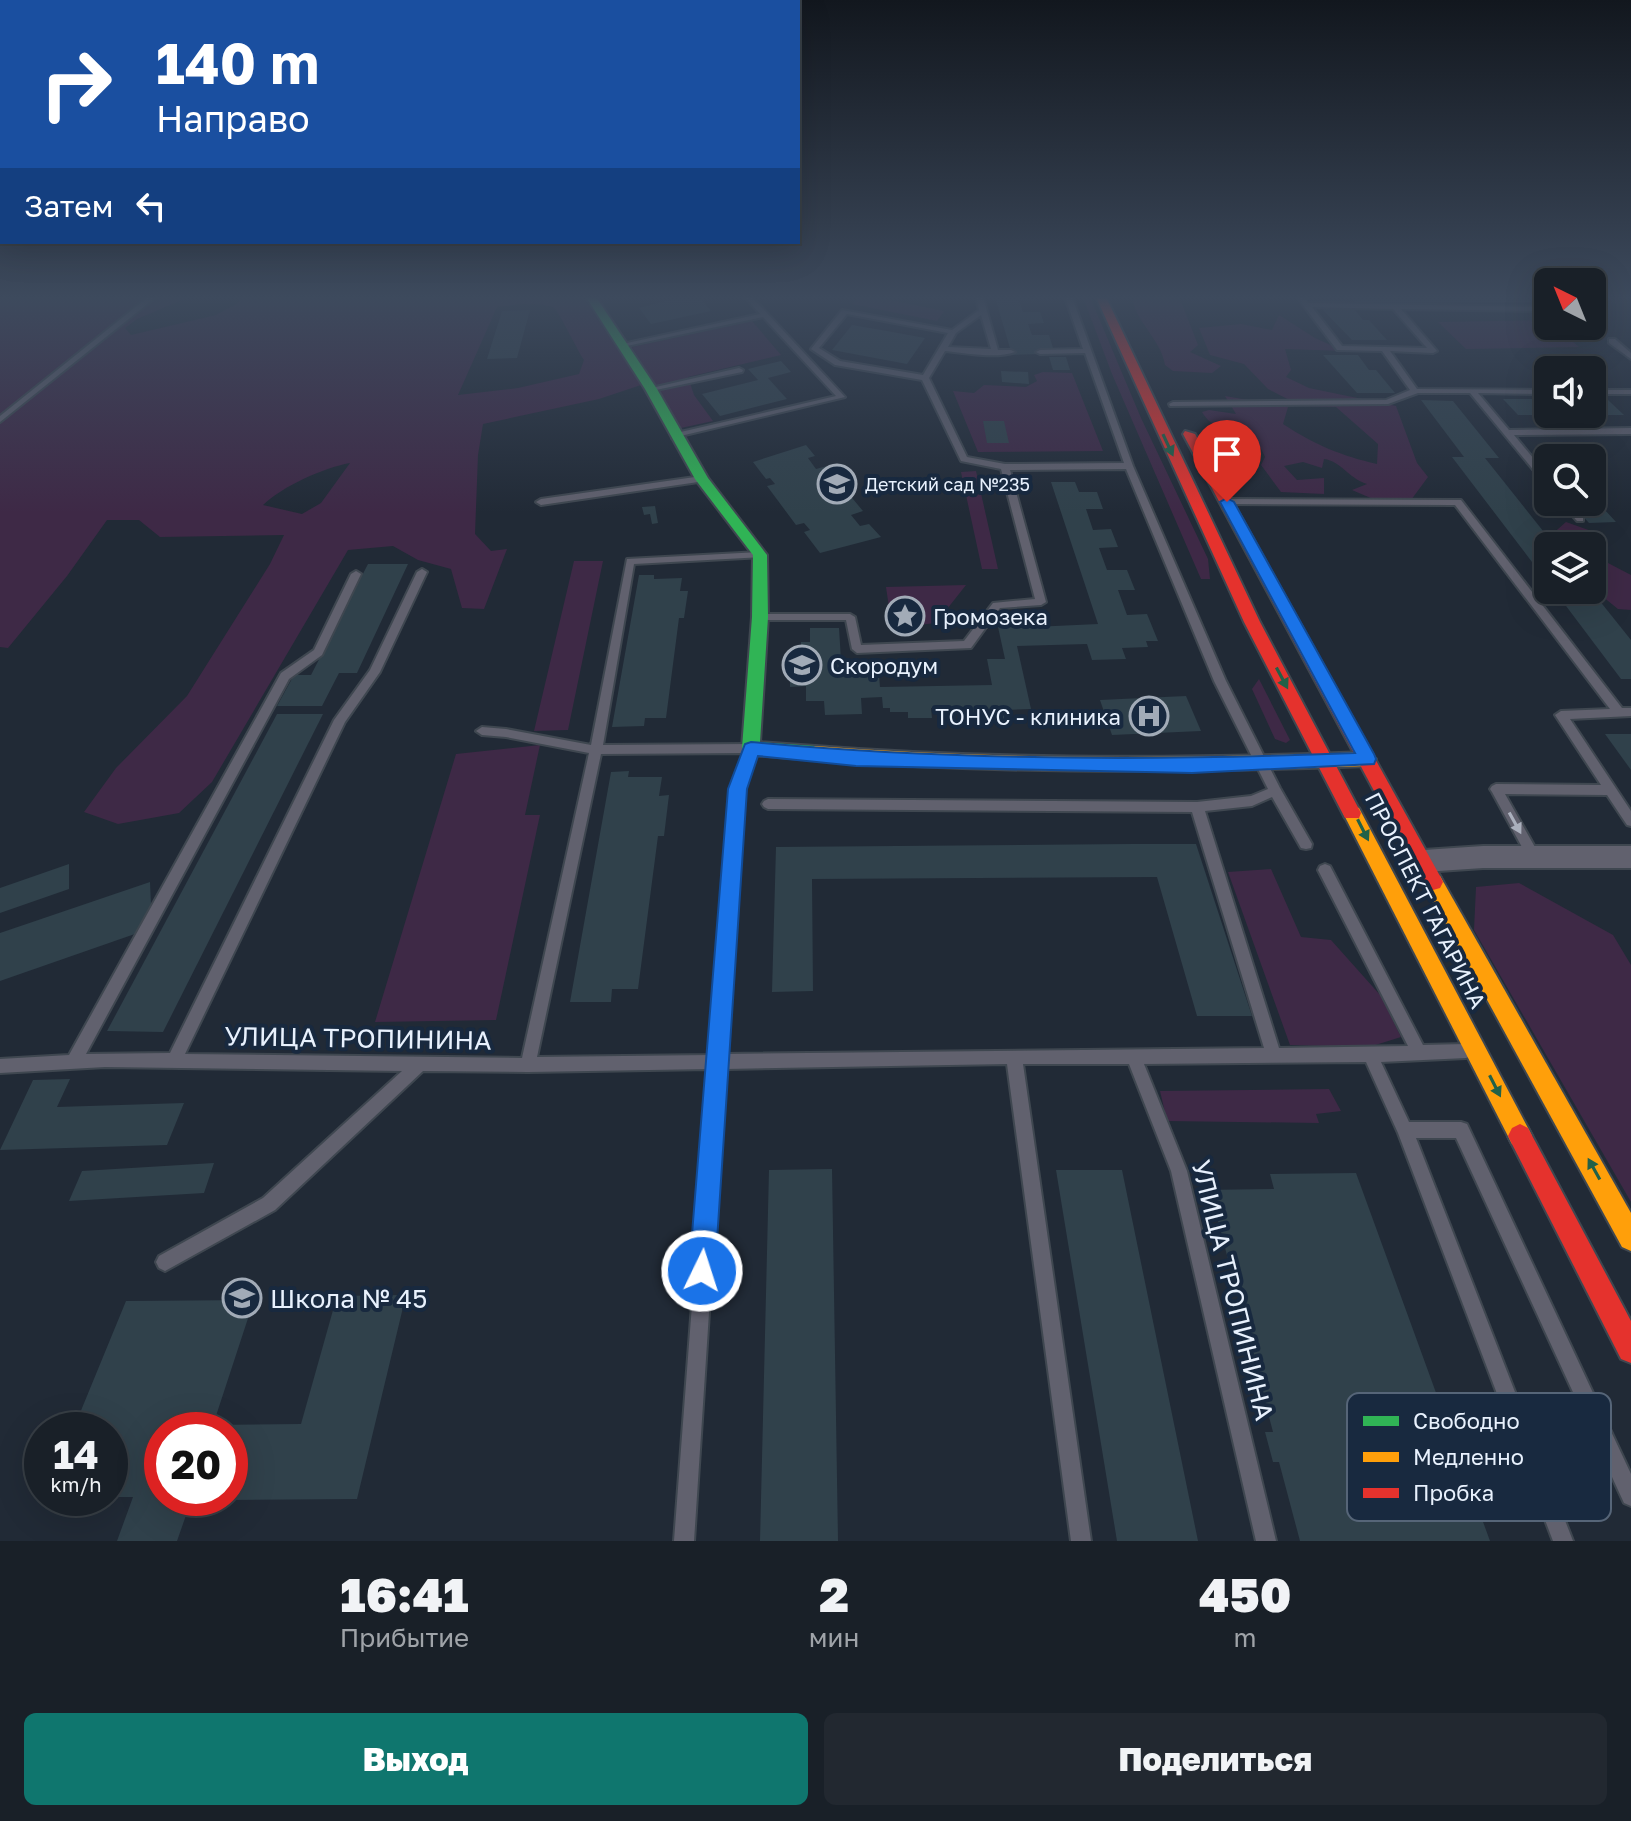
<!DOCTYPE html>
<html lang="ru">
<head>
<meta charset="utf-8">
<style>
	body { margin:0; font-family:"Golos Text",sans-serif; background:#222830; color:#f1f3f6; height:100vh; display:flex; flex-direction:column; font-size:30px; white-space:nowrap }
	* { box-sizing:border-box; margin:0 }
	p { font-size:26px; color:#9fa3a8 }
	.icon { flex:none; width:44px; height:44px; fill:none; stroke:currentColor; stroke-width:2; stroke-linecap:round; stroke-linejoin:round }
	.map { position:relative; height:1541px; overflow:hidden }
	.sheet { display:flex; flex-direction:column; background:#192028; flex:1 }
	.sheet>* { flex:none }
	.hud { position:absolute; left:0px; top:0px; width:800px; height:244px; box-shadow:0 8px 32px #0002,0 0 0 2px #373e45; background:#1a4fa0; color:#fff; overflow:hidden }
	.needle { width:52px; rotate:317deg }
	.controls { position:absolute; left:1534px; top:268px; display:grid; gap:16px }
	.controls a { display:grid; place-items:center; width:72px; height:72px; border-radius:12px; background:#192028; box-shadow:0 8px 32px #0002,0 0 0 2px #373e45; font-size:40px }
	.speed { position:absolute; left:24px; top:1412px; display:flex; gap:16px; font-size:40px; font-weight:700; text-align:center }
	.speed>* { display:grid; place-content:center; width:104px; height:104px; border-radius:50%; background:#192028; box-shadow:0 8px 32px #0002,0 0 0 2px #373e45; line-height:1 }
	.speed small { font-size:20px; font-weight:400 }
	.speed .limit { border:12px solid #d22; background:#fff; color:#111 }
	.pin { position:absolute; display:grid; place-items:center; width:68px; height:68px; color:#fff; margin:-82px -34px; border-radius:50% 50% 50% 0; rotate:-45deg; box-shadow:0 0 8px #0007 }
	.pin .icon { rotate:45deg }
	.me { position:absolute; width:88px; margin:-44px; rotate:4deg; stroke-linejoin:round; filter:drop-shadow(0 0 6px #0008) }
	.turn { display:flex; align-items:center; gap:28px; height:168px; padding:0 24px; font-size:36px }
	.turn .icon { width:104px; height:104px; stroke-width:2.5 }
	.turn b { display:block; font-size:56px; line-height:68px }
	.then { display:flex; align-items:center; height:76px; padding:0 24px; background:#0003; gap:16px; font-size:30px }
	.eta { display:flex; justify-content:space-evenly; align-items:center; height:136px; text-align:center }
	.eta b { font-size:48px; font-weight:800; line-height:56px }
	.button { display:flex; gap:16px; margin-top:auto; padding:16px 24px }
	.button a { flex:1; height:92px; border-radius:12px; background:#0f766e; color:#fff; font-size:32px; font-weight:800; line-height:92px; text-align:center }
	.button a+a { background:#222830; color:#f1f3f6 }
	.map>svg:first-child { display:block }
	.green { fill:#3e2946; fill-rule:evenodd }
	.building { fill:#30414b }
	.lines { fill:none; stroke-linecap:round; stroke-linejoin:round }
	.lane-casing { stroke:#3f4750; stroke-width:4 }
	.street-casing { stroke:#3f4750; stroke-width:4 }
	.fast-casing { stroke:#3f4750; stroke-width:4 }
	.slow-casing { stroke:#3f4750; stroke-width:4 }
	.jam-casing { stroke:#3f4750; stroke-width:4 }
	.lane { fill:#61616e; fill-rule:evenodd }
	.street { fill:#61616e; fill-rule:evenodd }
	.fast { fill:#30b455; fill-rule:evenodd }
	.slow { fill:#ff9f0a; fill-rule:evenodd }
	.jam { fill:#e5322d; fill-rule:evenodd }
	.oneway { fill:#226148 }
	.oneway2 { fill:#abb0bd }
	.route { fill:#1a73e8; stroke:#114b97; stroke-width:2 }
	.labels { text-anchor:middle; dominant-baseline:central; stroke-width:8; stroke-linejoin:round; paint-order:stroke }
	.far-poi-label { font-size:18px; fill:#e8f1fd; stroke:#18293f; text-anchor:start }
	.poi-label { font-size:22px; fill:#e8f1fd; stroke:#18293f; text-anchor:start }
	.street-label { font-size:22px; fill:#e8f1fd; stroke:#18293f }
	.near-street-label { font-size:26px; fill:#e8f1fd; stroke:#18293f }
	.near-poi-label { font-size:26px; fill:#e8f1fd; stroke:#18293f; text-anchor:start }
	.key { fill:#18293f; stroke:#566578; stroke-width:2 }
	.key-label { font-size:22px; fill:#e8f1fd }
</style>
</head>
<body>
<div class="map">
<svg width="1631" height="1541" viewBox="0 0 1631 1541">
	<rect width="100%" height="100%" fill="#212a36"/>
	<!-- green -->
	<g class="green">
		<path d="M0,297h189l-52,22 -12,9 6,7 85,-20 22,-12 3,-6h342l58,88 -42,14 -116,25 -5,31 -3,79 16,17 16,-2 -23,60 -22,-1 -11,-39 -33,-9 -25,-14 -45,4 -136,232 -33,31 -61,11 -34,-12 32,-44 71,-72 83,-132 14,-29 -124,2 -21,-17h-32l-40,56 -59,72 -8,-1zM521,304c9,1 25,-1 33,4 5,3 23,42 30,52l-5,14 -61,14 -60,7 39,-88zM350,463l-29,40 -19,11 -39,-9c20,-19 60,-37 87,-42z"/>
		<path d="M858,297h17l69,14 -7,10 -85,-17z"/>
		<path d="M1083,297h7l51,121 67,141 2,20h-9l-89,-205z"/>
		<path d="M1132,297h45l5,7 16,41 -8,7 31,14 -9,7 -39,-2 -8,-6c-4,-26 -29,-42 -33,-68z"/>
		<path d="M1279,315l36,23 29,13 -59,-2 6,21 -5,7 23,11 87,18 21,57 11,14 -17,23 -38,-1 -21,-9 15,-6c-19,-6 -26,-23 -43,-25l-2,9 -19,-6 -19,4 13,14 27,-2v16l-43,-2 -20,-27 4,-8c-14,-38 -45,-15 -63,-45l7,-2 27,4 -11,-18 63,11 -5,17c32,21 59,32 94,40l1,-20 -42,-37 -35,-1 -33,-17 -24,-25 -34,-9 -11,-27 42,-4 31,6z"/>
		<path d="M1547,320l1,6h6l25,21 -113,2 -28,-27z"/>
		<path d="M752,321l29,34 -93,22 6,18 19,26 -32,7 -49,-81z"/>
		<path d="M1043,372l29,1 31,78 -125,1 -25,-61 21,2 10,-8 42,2 11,-6 -3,-6z"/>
		<path d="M976,471l22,98h-16l-21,-97z"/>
		<path d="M1566,522l31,11 11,30 23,12v35l-13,-1 -26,-21v-42h-37l-5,-10z"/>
		<path d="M574,561h29l-35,169 -34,1z"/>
		<path d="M966,585l-30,38 -44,5 -6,-41z"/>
		<path d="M1259,679l31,61 -4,3 -11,-4 -23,-50z"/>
		<path d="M540,745l-15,70h15l-44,205 -121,2 81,-268z"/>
		<path d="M1271,869l30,68 30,3 50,56 20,41 -32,10 -79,-2 -62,-173z"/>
		<path d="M1519,883l94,52 18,30v237l-157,-272 2,-43z"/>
		<path d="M1329,1089l12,22 -25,3 3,9 -152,-2 -7,-30z"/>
	</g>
	<!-- building -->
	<g class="building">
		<path d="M681,297h18l12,14 -60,13 -12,-16z"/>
		<path d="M995,297h39l1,3h-16l4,12h17l4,11 -16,1 4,11h17l4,13h-14l2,6 -29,1z"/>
		<path d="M1351,297h197v5h-193z"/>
		<path d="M1322,309h32l9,11h6l18,20h-35z"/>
		<path d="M530,310l-13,48 -30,1 15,-48z"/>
		<path d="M852,325l35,6 38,7 -18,26 -75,-14z"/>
		<path d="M1323,355h35l11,15h7l19,23h-38z"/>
		<path d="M1049,357h17l4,13h-17z"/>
		<path d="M781,361l10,11 -23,6 19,21 -67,17 -18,-22 56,-14 -10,-11z"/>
		<path d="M1001,371l27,1 1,12 -27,-2z"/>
		<path d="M1503,399h45v16h-30z"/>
		<path d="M1592,399h15l17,16h-32z"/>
		<path d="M1421,400l32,1 46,57h-14l70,88h-7v37l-96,-126h12z"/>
		<path d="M983,421h21l5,22h-22z"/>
		<path d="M806,445l9,11 -7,2 8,11 11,-3 14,17 -12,4 8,9 11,-3 15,18 -12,4 9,11 9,-2 12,13 -61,16 -16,-21 6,-2 -6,-7 -8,2 -29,-39 8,-2 -5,-6 -4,1 -13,-17z"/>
		<path d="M1051,482h24l4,10h18l6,17h-17l7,21 18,-1 7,18 -19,1 8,22h20l8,20h-17l9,25 20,-1 11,27h-12l2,6 -26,1 4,11 -34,1 -5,-16 -70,2 14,63 -25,1 3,11h-22l-2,-9h-17l-1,-5 -36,1 1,10h-24v-6h-18v-4h-7l-1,-11 -21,1 1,16 -37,1 -1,-14h-18v-15l-16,1v-25h17v-14h-6v-6h9v-14h29l3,48 37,-1 1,12 112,-2 -5,-26h18l-7,-32h16l-2,-8 19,-1 2,9 65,-3z"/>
		<path d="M1592,496l24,26 -27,1 -19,-21h22z"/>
		<path d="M655,506l3,17 -6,1 -2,-10 -6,1 -2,-8z"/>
		<path d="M368,564h40l-51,109h-18l-17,33h-45l17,-31h17z"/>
		<path d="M639,575h15v4l28,-1 -2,13h8l-4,27h-5l-13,100h-21l-1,8 -32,1z"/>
		<path d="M1554,590h37l40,50v39h-10z"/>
		<path d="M1186,696l15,35 -89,4 -12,-35z"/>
		<path d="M277,714h46l-160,318 -56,-1z"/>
		<path d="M1605,734h26v36z"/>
		<path d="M629,771l-1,6h34l-3,19 10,-1 -5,41h-6l-20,153h-26l-1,13h-41l41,-230z"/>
		<path d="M1131,844h65l56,172h-55l-40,-139 -345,2 1,112 -41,1 4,-145z"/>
		<path d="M69,864v25l-69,24v-25z"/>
		<path d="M150,882l2,46 -152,53v-48z"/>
		<path d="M70,1079l-13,28 127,-4 -17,42 -167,5 33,-70z"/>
		<path d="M214,1163l-10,30 -135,8 13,-30z"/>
		<path d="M832,1169l6,372h-78l9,-371z"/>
		<path d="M1056,1170h66l76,371h-81z"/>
		<path d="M1356,1173l134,368h-190l-21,-79h-6l-8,-30h8l-56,-215h-7l-7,-27 71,-1 -4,-15z"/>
		<path d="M406,1295l-49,204 -127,1v-70h-68v68h52v3h-23l-14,40h-60l16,-44h-23v-67h-37l53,-129 128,-1 -41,125 88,-1 36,-128z"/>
	</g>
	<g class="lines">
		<!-- lane casing -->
		<g class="lane-casing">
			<g id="lane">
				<path d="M148,297h8l-156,125v-6z"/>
				<path d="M745,297h7l93,100 -173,41v-4l164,-38 -73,-79 -141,30 -4,-2 142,-31z"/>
				<path d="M976,297h7l15,53h13l4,2c-19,7 -49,1 -70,-1l-16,27 38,79 38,7 119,-1 -39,-110 -45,1 -4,-2 4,-2 43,-1 -18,-52h7l61,169 93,215 54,107 32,56 -1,4 -5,1 -5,-1 -29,-51 -20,9 -47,5 74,237 129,-2 -90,-176 2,-4 5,-2 5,2 93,179 43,-1 5,2 2,5 -2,5 -5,2 -85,4 28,60h52l6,2 164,350v32l-7,-3 -168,-365h-40l157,403h-20l-155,-408 -32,-71 -222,2 43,107 89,370h-20l-85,-370 -42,-107h-106l68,477h-20l-64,-477 -282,5 -31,472h-20l36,-472 -182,3 -105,-1 -148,139 -110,61 -6,-3 -3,-6 3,-6 104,-58 139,-127 -297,-4 -105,6v-14l69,-4 212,-382 33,-23 37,-76 5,-3 5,3 -39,81 -33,24 -203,375 84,-1 164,-333 36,-50 47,-98 5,-3 5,3 -47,100 -35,50 -160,332 337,4 67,-305 -83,-16 -24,-2 -6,-4 6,-4 24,2 85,16 36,-186 133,-7 5,3 -2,2 -129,7 -31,181 148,-1 6,4 -13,41 -18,265 538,-6 -72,-236 -424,-3 -4,-2 -2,-3 2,-3 4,-2 429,3 54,-6 17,-7 -54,-108 -88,-212 -116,1 36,132 -5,3 -41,3 -29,40 -114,5 -5,-4 -6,-29h-85l-5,-3 5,-3h89l5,3 6,28 103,-4 29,-38 42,-4 -34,-130 -40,-8 -39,-81 -87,-15 -24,-16 31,-39 110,20 27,-20zM847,314l101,19 -25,42 -83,-14 -21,-13zM981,315l10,34 -43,-2 8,-14zM744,753l-12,36 -21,266 -174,2 64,-303z"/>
				<path d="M1297,297h7l4,6 240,4v4l-147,-2 36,42 -4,2 -43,-2 27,38 131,1v4l-70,-1 31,37 122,-2v6l-117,1 34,41v9l-3,-1 -75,-91h-52l-30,11 -218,2 -1,-2 4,-2 213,-2 24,-10 -28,-39 -45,-1zM1312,307l81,2 34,39 -85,-2z"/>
				<path d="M1609,339h6l16,14v6l-22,-16z"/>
				<path d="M739,368l4,2 -1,2 -91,19 -4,-2z"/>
				<rect x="1592" y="390" width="39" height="4"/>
				<path d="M702,476l3,1v4l-164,24 -5,-3 5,-3z"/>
				<path d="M1227,499l234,1 161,208h9v8l-61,3 61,92v15l-4,-1 -20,-30 -102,-1 35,62 -1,4 -5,1 -5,-1 -37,-68 -2,-3 2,-3 4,-2 105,1 -46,-70 6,-4 49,-2 -155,-204 -231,-1v-4z"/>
				<path d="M1560,502h10l13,15v4h-6z"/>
			</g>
		</g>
		<!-- street casing -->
		<g class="street-casing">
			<path id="street" d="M1483,846h148v22h-148l-59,4 -9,-3 -4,-8 4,-8 9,-3z"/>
		</g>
		<!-- fast casing -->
		<g class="fast-casing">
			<path id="fast" d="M586,297h10l61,92 51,89 59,77 1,62 -8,125 55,4 6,2 3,5 -3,5 -6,2 -64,-5 -9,-7 10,-131 1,-62 -58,-76 -50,-90z"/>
		</g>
		<!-- slow casing -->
		<g class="slow-casing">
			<g id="slow">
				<path d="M815,746c184,14 368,13 552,6l9,7 -9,7c-184,7 -368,8 -552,-6l-9,-7z"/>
				<path d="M1352,805l7,3 169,320 4,8 -4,8 -8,4 -8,-4 -169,-331 2,-5z"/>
				<path d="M1433,874l7,2 191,337v38l-9,-4 -196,-359 -3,-6 3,-6z"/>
			</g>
		</g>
		<!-- jam casing -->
		<g class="jam-casing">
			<g id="jam">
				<path d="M1096,297h10l154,325 101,191 -2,5h-14l-101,-196z"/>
				<path d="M1185,431l10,3 245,442 3,6 -3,6 -7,2 -7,-2 -243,-454z"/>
				<path d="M1520,1124l8,4 103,193v42l-10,-4 -109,-215 -4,-8 4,-8z"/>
			</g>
		</g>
		<!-- lane -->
		<use href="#lane" class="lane"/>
		<!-- street -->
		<use href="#street" class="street"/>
		<!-- fast -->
		<use href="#fast" class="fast"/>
		<!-- slow -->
		<use href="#slow" class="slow"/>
		<!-- jam -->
		<use href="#jam" class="jam"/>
	</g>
	<!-- one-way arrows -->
	<defs><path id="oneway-solid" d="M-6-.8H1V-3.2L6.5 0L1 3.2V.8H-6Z" transform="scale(2)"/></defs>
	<g class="oneway">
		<use href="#oneway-solid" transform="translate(1168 445) rotate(65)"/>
		<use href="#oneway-solid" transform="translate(1282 678) rotate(62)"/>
		<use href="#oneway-solid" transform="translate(1363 830) rotate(63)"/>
		<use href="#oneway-solid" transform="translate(1495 1086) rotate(63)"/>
		<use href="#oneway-solid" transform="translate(1594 1169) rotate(-119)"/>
	</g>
	<use class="oneway2" href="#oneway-solid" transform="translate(1515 823) rotate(61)"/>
	<!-- sky -->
	<linearGradient id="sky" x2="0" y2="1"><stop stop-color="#12171e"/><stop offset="0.58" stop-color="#3d4a5d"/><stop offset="1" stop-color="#3d4a5d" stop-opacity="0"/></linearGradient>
	<rect width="1631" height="513" fill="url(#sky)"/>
	<!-- route -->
	<path class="route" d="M1227,498l7,4 140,252 2,5 -2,5 -182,9 -336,-7 -98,-10 -11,33 -32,482 -4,9 -9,4 -9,-4 -4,-9 39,-482 17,-45 6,-2c200,19 403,19 604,11l-135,-251z"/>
	<!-- icons -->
	<defs>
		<g id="school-ring" transform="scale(2)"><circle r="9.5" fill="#18293f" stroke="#a2abb7" stroke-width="1.5"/><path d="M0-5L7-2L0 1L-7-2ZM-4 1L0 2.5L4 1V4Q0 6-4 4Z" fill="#a2abb7"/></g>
		<g id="sight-ring" transform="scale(2)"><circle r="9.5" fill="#18293f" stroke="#a2abb7" stroke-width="1.5"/><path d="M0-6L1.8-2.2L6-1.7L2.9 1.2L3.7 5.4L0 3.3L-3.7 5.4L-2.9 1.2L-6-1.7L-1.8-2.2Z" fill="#a2abb7"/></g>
		<g id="hospital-ring" transform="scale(2)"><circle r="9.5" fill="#18293f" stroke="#a2abb7" stroke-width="1.5"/><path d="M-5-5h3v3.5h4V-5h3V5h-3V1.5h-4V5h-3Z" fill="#a2abb7"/></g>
	</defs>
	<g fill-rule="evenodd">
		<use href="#school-ring" x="837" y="484"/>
		<use href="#sight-ring" x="905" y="616"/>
		<use href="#school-ring" x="802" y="665"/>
		<use href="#hospital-ring" x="1149" y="716"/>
		<use href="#school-ring" x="242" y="1298"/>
	</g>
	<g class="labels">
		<!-- far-poi labels -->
		<g class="far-poi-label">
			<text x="865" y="484">Детский сад №235</text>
		</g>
		<!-- poi labels -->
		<g class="poi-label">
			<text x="933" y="616">Громозека</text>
			<text x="830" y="665">Скородум</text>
			<text x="1121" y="716" text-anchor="end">ТОНУС - клиника</text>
		</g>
		<!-- street labels -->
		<g class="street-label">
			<text transform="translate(1426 900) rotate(63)">ПРОСПЕКТ ГАГАРИНА</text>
		</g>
		<!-- near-street labels -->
		<g class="near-street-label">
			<text transform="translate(358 1038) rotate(1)">УЛИЦА ТРОПИНИНА</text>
			<text transform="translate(1233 1290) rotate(76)">УЛИЦА ТРОПИНИНА</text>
		</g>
		<!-- near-poi labels -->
		<g class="near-poi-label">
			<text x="270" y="1298">Школа № 45</text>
		</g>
	</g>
	<!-- legend -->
	<rect x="1347" y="1393" width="264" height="128" rx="12" class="key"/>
	<rect x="1363" y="1416" width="36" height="10" fill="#30b455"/>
	<rect x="1363" y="1452" width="36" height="10" fill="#ff9f0a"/>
	<rect x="1363" y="1488" width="36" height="10" fill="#e5322d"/>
	<g class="key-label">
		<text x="1413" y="1429">Свободно</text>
		<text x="1413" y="1465">Медленно</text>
		<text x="1413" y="1501">Пробка</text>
	</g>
</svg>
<div class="controls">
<a><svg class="needle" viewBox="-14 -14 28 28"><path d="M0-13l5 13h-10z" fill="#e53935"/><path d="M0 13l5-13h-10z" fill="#9fa3a8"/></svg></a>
<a><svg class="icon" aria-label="sound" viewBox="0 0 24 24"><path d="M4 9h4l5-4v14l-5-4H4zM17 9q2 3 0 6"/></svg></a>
<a><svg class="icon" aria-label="search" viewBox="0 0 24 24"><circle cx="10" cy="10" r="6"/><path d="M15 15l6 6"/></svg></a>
<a><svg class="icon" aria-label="layers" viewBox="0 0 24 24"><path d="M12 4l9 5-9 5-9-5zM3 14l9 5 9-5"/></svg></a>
</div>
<div class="speed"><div>14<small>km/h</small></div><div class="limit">20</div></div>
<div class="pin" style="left:1227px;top:502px;background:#d93025"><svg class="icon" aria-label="arrive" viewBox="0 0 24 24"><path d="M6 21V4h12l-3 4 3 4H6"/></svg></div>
<svg class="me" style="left:702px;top:1271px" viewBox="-20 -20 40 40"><circle r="17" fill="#1a73e8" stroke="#fff" stroke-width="3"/><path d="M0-11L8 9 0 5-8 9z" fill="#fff"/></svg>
<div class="hud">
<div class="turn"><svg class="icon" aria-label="right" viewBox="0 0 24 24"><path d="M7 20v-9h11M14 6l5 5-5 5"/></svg><div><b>140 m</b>Направо</div></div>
<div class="then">Затем<svg class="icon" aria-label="left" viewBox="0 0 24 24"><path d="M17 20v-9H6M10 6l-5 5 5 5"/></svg></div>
</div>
</div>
<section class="sheet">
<div class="eta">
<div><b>16:41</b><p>Прибытие</p></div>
<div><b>2</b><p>мин</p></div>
<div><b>450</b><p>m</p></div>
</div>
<div class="button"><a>Выход</a><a>Поделиться</a></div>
</section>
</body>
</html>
